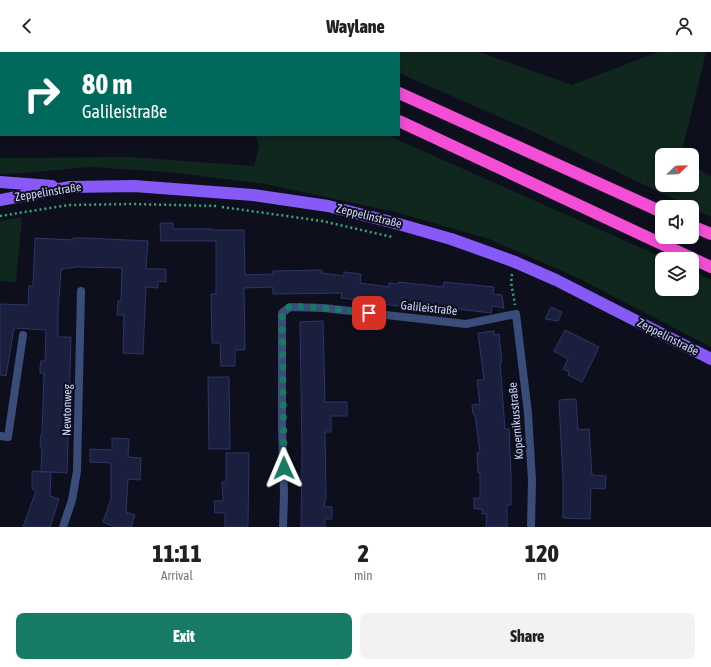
<!DOCTYPE html>
<html lang="en">
<head>
<meta charset="utf-8">
<style>
	body { margin:0; font-family:"Asap Condensed",sans-serif; background:#f2f2f2; color:#202124; height:100vh; display:flex; flex-direction:column; font-size:15px; white-space:nowrap }
	* { box-sizing:border-box; margin:0 }
	p { font-size:13px; color:#757577 }
	.icon { flex:none; width:22px; height:22px; fill:none; stroke:currentColor; stroke-width:2; stroke-linecap:round; stroke-linejoin:round }
	.map { position:relative; height:475px; overflow:hidden }
	.drawer { display:flex; flex-direction:column; background:#fff; flex:1 }
	.drawer>* { flex:none }
	.hud { position:absolute; left:0px; top:0px; width:400px; height:84px; box-shadow:0 2px 10px #0003; background:#00695c; color:#fff; overflow:hidden }
	.needle { width:26px; rotate:67deg }
	.tools { position:absolute; left:655px; top:96px; display:grid; gap:8px }
	.tools a { display:grid; place-items:center; width:44px; height:44px; border-radius:8px; background:#fff; box-shadow:0 2px 10px #0003; font-size:20px }
	.pin { position:absolute; display:grid; place-items:center; width:34px; height:34px; color:#fff; margin:-17px; border-radius:8px; box-shadow:0 2px 6px #0006 }
	.me { position:absolute; width:44px; margin:-22px; rotate:359deg; stroke-linejoin:round; filter:drop-shadow(0 0 3px #0008) }
	.turn { display:flex; align-items:center; gap:14px; height:84px; padding:0 16px; font-size:18px }
	.turn .icon { width:52px; height:52px; stroke-width:2.5 }
	.turn b { display:block; font-size:28px; line-height:34px }
	.eta { display:flex; justify-content:space-evenly; align-items:center; height:68px; text-align:center }
	.eta b { font-size:24px; font-weight:800; line-height:28px }
	.action { display:flex; gap:8px; margin-top:auto; padding:8px 16px }
	.action a { flex:1; height:46px; border-radius:8px; background:#177a65; color:#fff; font-size:16px; font-weight:800; line-height:46px; text-align:center }
	.action a+a { background:#f2f2f2; color:#202124 }
	header { display:flex; justify-content:space-between; align-items:center; height:52px; padding:0 16px; background:#fff; font-size:18px; font-weight:800 }
	.map>svg:first-child { display:block }
	.green { fill:#10271e }
	.building { fill:#1a1f3d; stroke:#2d3568 }
	.lines { fill:none; stroke-linecap:round; stroke-linejoin:round }
	.path { stroke:#33a97a; stroke-width:2.5; stroke-dasharray:2 3; stroke-linecap:butt }
	.street { stroke:#3a4d7a; stroke-width:8 }
	.primary { stroke:#8759f6; stroke-width:12 }
	.highway { stroke:#f54ed6; stroke-width:12 }
	.route { stroke:#177a65; stroke-width:7; stroke-dasharray:0 12.6 }
	.labels { text-anchor:middle; dominant-baseline:central; stroke-width:4; stroke-linejoin:round; paint-order:stroke }
	.street-label { font-size:12px; fill:#ccd6fc; stroke:#0d0f1d }
</style>
</head>
<body>
<header><svg class="icon" aria-label="back" viewBox="0 0 24 24"><path d="M15 5l-7 7 7 7"/></svg>Waylane<svg class="icon" aria-label="person" viewBox="0 0 24 24"><circle cx="12" cy="8" r="4"/><path d="M4 21q1-7 8-7t8 7"/></svg></header>
<div class="map">
<svg width="711" height="475" viewBox="0 0 711 475">
	<rect width="100%" height="100%" fill="#0d0f1d"/>
	<!-- green -->
	<g class="green">
		<path d="M88,0h112l2,1h-112z"/>
		<path d="M354,0h125l93,33 86,-33h48l-25,103h-19v30h30v-19l19,10v41l-177,-85 -135,-59v-20z"/>
		<path d="M255,83h132l279,124h-4v30h30v-18l19,9v67l-133,-69 -89,-39 -94,-27 -130,-28 -97,-12 -78,-5 -68,6 -22,1v-16l130,-1 124,9 5,-20z"/>
		<path d="M22,165l-6,65 -16,-1v-60z"/>
	</g>
	<!-- building -->
	<g class="building">
		<path d="M160,171h13v6h40v1h31l1,45 28,-1v-3l49,-1v3l22,3v-4l17,2 -1,9 29,4v-4l9,1v-2l45,5 1,-5 50,5 -1,7 9,1 2,13 -12,-2 -1,7 -50,-6v4l-77,-9 1,-1 -24,-3 1,-5 -69,1v-7l-29,1 1,62h-10v16h-14l-1,-23h-8l-1,-49h5v-53h-55z"/>
		<path d="M35,186l38,2v-2h13l62,3 -2,28h20v13l-8,-1v7l-12,-1 -3,67 -20,-1 1,-38h-7l1,-14h3l1,-33 -44,-1 -17,2 -3,43v25h13l-4,136 -16,-1 -1,24 9,3 -9,28h-27l13,-36 -4,-2v-18l18,1h-9l1,-25h-2l1,-12h1l2,-62h-4v-6l1,-6h4l1,-31 -32,-2 -8,48 -6,-1v-71l28,1 1,-19h4z"/>
		<path d="M551,255l11,5 -4,9 -13,-2z"/>
		<path d="M323,269l2,81h22v14h-16v16h-6l1,65 -2,10h8v12h-7v8h-24l1,-75 -2,-130z"/>
		<path d="M565,278l34,17 -17,35 -14,-7 1,-3 -6,-3 5,-10 -14,-8z"/>
		<path d="M494,279v4l5,-1 3,28h-2l5,67h4l2,45v31h-4v22h-21l1,-13h-5v-5h-8v-11h6v-25h-2l-1,-20 3,-1 -5,-37 -2,-1 -1,-9 8,-1 -3,-24h7l-6,-47z"/>
		<path d="M208,325h21l1,72h-21z"/>
		<path d="M576,347l2,31 11,-1 3,46 14,1 -1,13 -14,-1 -1,31 -27,-1v-38l-4,-80z"/>
		<path d="M112,386l17,1 -1,18 13,1 -1,22 -12,-1 -2,33 9,3 -4,12h-16l-12,-5 8,-23v-36l-21,-1v-13l22,1z"/>
		<path d="M226,401h23l-1,74h-23v-14h-10l-1,-12h9l-1,-19h4z"/>
	</g>
	<g class="lines">
		<!-- path -->
		<g class="path">
			<path d="M222,155l100,14 70,16"/>
			<path d="M0,164l69,-11 63,-1 85,2"/>
			<path d="M512,222l-1,8 4,23"/>
		</g>
		<!-- street -->
		<g class="street">
			<path d="M0,384l8,1 15,-102"/>
			<path d="M63,475l9,-27 5,-29 4,-180"/>
			<path d="M283,475l1,-33 -2,-66v-115l8,-6 34,1 142,16 50,-10 12,99 4,68 -1,46"/>
		</g>
		<!-- primary -->
		<g class="primary">
			<path d="M0,130l52,4"/>
			<path d="M0,148l70,-13 64,-1 119,9 75,11 67,17 56,16 64,23 41,18 155,79"/>
		</g>
		<!-- highway -->
		<g class="highway">
			<path d="M245,0l2,1"/>
			<path d="M310,0l2,1"/>
			<path d="M399,41l263,119"/>
			<path d="M399,69l312,146"/>
			<path d="M692,174l19,8"/>
		</g>
	</g>
	<g class="lines">
		<!-- route -->
		<path class="route" d="M284,416l-2,-155 8,-7 34,2 45,5"/>
	</g>
	<g class="labels">
		<!-- street labels -->
		<g class="street-label">
			<text transform="translate(48 140) rotate(-9)">Zeppelinstraße</text>
			<text transform="translate(369 164) rotate(14)">Zeppelinstraße</text>
			<text transform="translate(429 256) rotate(6)">Galileistraße</text>
			<text transform="translate(668 285) rotate(27)">Zeppelinstraße</text>
			<text transform="translate(67 358) rotate(-89)">Newtonweg</text>
			<text transform="translate(516 369) rotate(-95)">Kopernikusstraße</text>
		</g>
	</g>
</svg>
<div class="tools">
<a><svg class="needle" viewBox="-14 -14 28 28"><path d="M0-13l5 13h-10z" fill="#e53935"/><path d="M0 13l5-13h-10z" fill="#757577"/></svg></a>
<a><svg class="icon" aria-label="sound" viewBox="0 0 24 24"><path d="M4 9h4l5-4v14l-5-4H4zM17 9q2 3 0 6"/></svg></a>
<a><svg class="icon" aria-label="layers" viewBox="0 0 24 24"><path d="M12 4l9 5-9 5-9-5zM3 14l9 5 9-5"/></svg></a>
</div>
<div class="pin" style="left:369px;top:261px;background:#d93025"><svg class="icon" aria-label="arrive" viewBox="0 0 24 24"><path d="M6 21V4h12l-3 4 3 4H6"/></svg></div>
<svg class="me" style="left:284px;top:416px" viewBox="-20 -20 40 40"><path d="M0-17L14 15 0 8-14 15z" fill="#177a65" stroke="#fff" stroke-width="4"/></svg>
<div class="hud">
<div class="turn"><svg class="icon" aria-label="right" viewBox="0 0 24 24"><path d="M7 20v-9h11M14 6l5 5-5 5"/></svg><div><b>80 m</b>Galileistraße</div></div>
</div>
</div>
<section class="drawer">
<div class="eta">
<div><b>11:11</b><p>Arrival</p></div>
<div><b>2</b><p>min</p></div>
<div><b>120</b><p>m</p></div>
</div>
<div class="action"><a>Exit</a><a>Share</a></div>
</section>
</body>
</html>
